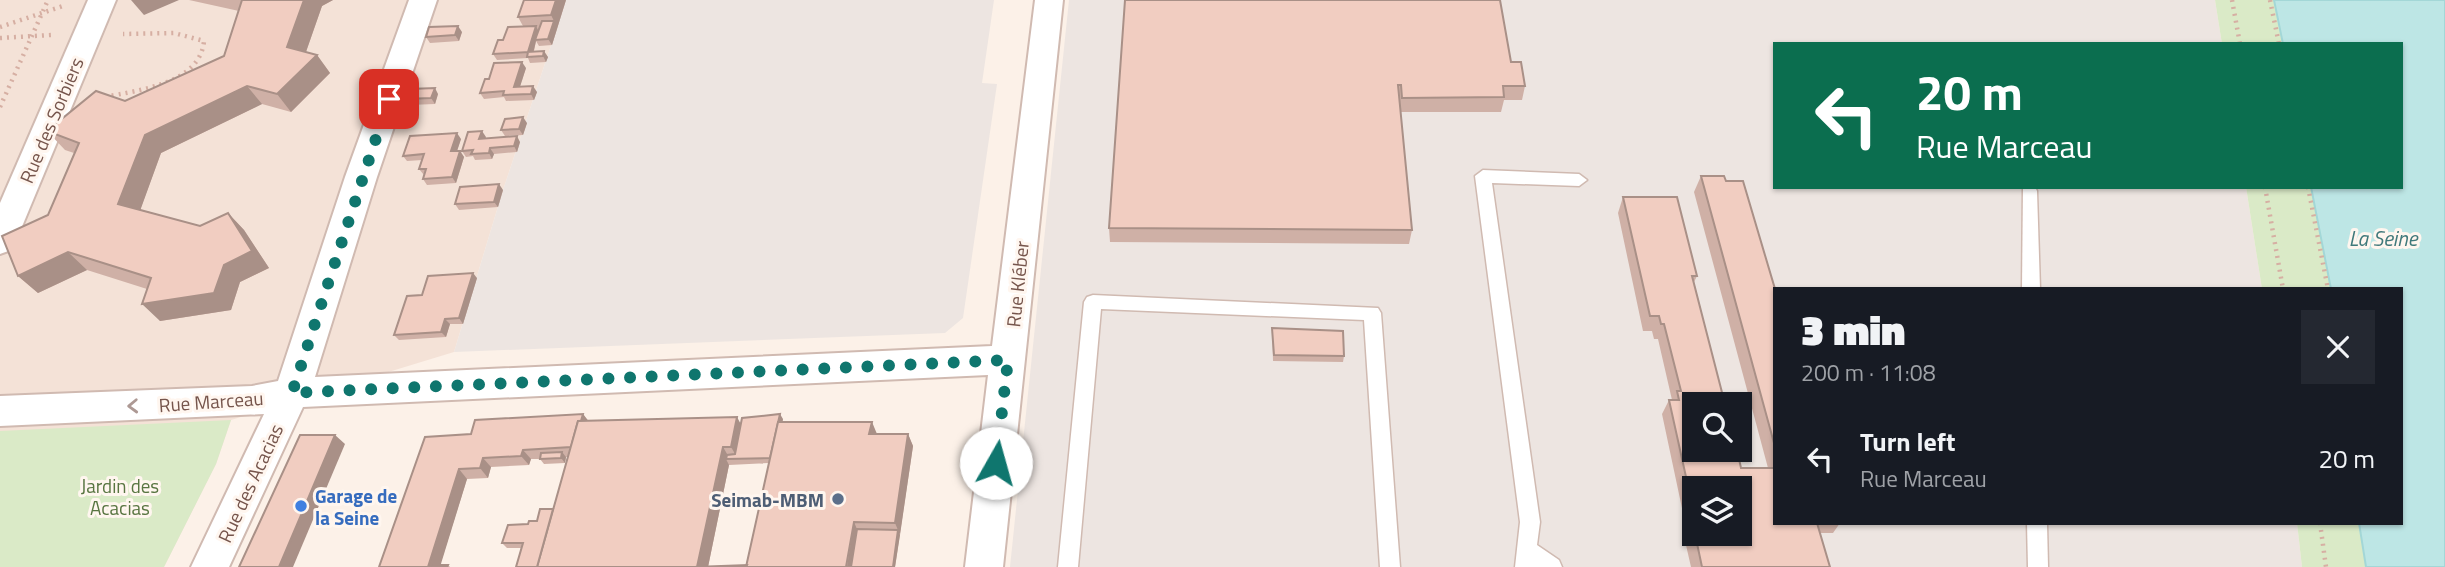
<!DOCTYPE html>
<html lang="en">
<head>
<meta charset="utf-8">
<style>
	body { margin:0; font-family:"Titillium Web",sans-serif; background:#242831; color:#f1f3f6; height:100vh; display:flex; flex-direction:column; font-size:26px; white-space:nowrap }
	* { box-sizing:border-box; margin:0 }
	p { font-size:23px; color:#9ea1a6 }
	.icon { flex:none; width:38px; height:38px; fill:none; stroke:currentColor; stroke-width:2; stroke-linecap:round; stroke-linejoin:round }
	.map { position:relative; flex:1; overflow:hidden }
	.sheet { position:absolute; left:1773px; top:287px; width:630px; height:238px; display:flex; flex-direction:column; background:#171b24; border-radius:0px; box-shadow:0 2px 5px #0004 }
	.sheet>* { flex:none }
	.hud { position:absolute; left:1773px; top:42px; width:630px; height:147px; border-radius:0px; box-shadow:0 2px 5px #0004; background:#0b6e4f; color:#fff; overflow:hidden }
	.fabs { position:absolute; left:1682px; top:392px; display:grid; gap:14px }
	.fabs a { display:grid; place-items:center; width:70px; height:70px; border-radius:0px; background:#171b24; box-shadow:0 2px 5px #0004; font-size:35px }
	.pin { position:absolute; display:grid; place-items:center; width:60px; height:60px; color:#fff; margin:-30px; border-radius:14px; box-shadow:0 4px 10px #0006 }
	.me { position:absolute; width:77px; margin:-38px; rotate:7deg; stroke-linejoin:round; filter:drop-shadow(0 0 5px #0008) }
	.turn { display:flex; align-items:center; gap:24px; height:147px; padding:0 28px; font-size:32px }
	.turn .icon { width:91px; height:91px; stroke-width:2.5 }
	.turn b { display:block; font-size:49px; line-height:60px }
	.round { display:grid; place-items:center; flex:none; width:74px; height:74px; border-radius:0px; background:#242831 }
	.head { display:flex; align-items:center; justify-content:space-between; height:119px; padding:0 28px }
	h1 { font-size:42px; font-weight:800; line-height:52px }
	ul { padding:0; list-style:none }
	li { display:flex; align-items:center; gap:21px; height:105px; padding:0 28px }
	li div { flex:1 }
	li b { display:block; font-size:26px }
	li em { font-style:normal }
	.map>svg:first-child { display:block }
	.residential { fill:#f4e2d7 }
	.industrial { fill:#ede5e1; fill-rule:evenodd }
	.green { fill:#daeac7 }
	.water { fill:#bde6e5; stroke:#a3d7d7; stroke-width:2 }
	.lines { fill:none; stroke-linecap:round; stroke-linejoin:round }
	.lane-casing { stroke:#d0bab1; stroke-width:3 }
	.street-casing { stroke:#d0bab1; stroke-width:4 }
	.path { stroke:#d6afa3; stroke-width:4.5; stroke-dasharray:2 5; stroke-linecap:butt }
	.lane { fill:#fff; fill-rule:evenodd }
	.street { fill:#fff; fill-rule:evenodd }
	.wall { fill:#cfb0a6; fill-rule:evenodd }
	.shaded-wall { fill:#a99087 }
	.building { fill:#f1cdc1; stroke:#a99087; stroke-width:2 }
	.oneway { stroke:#ad9994 }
	.route { stroke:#0f766e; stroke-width:12; stroke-dasharray:0 21.6 }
	.service-dot { fill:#5c6f8a; stroke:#fff6ef; stroke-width:2.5 }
	.shop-dot { fill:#3f7fe0; stroke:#fff6ef; stroke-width:2.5 }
	.labels { text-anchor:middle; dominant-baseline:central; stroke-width:6; stroke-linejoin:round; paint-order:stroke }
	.street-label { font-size:19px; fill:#76554c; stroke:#fff6ef }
	.park-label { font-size:19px; fill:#587541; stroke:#fff6ef }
	.shop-label { font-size:19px; font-weight:bold; fill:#366cbe; stroke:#fff6ef; text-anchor:start }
	.service-label { font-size:19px; font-weight:bold; fill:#4e5e75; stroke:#fff6ef; text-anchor:end }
	.water-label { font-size:21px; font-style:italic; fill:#40797b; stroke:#fff6ef }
</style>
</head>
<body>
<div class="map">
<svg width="2445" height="567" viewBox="0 0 2445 567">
	<rect width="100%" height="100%" fill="#fcf1e8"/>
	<!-- residential -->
	<path class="residential" d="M0,0h566l-63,190 -49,162 -223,68 -15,44 -52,103h-164z"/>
	<!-- industrial -->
	<g class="industrial">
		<path d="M566,0h428l-12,83 15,1 -34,234 -18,15 -491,19 49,-162z"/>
		<path d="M1069,0h1146l7,44h-448v143h472l16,102h-488v234h523l5,44h-1292zM1694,404h46v46h-46zM1694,488h46v46h-46z"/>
	</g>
	<!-- green -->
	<g class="green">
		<path d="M2215,0h59l9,44h-61z"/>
		<path d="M2246,187h65l20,102h-69z"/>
		<path d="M231,420l-15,44 -52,103h-164v-136z"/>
		<path d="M2297,523h62l7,44h-64z"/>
	</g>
	<!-- water -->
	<path class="water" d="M2274,0h171v567h-79l-7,-44h42v-234h-70l-20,-102h90v-143h-118z"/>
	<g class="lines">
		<!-- lane casing -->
		<g class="lane-casing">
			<g id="lane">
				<path d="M1483,170l96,4 8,6 -8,6 -87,-3 48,339 -3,23 22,15 3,7h-47l5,-45 -45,-346z"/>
				<path d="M2023,187h12l2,4 3,98h-18z"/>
				<path d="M1093,295l285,13 3,5 19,254h-20l-16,-247 -263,-11 -23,258h-20l26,-265 3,-5z"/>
				<path d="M2027,523h20l1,44h-20z"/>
			</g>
		</g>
		<!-- street casing -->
		<g class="street-casing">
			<g id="street">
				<path d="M88,0h28l-100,241 -5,9 -11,4v-51z"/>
				<path d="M409,0h28l-60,177 -62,200 677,-31 43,-346h28l-60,567h-38l23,-192 -685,32 -74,160h-38l73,-153 -264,12v-30l252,-10 26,-5 67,-204z"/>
			</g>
		</g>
		<!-- path -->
		<g class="path">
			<path d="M2232,0l8,44"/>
			<path d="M2270,0l9,44"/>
			<path d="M0,27l63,-21"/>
			<path d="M0,38l51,-3"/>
			<path d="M105,97c34,-7 95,-13 99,-56l-30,-8 -51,1"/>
			<path d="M0,107l48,-107"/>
			<path d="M2265,187l18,102"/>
			<path d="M2308,187l20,102"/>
			<path d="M2320,523l6,44"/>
		</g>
		<!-- lane -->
		<use href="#lane" class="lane"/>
		<!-- street -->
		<use href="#street" class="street"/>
	</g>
	<!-- wall -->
	<g class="wall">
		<path d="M189,0h144l-11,6 -16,46 11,3 13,18 -39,39 -29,-8 -101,49 -21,57 60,16 28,-13 16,17 25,38 -29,14 -9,28 -71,11 -13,-32 -60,-19 -49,23 -20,-17 30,-61 26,-62 -9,-3 -18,-19 78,-30 99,-45 15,-45z"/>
		<path d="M566,0l-14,45 -13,1 -3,-5 -2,10 14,6 -2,5 -16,1 -2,-5 -31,2 -4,-6 10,-14 20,-14 -5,-9z"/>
		<path d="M1125,0l386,62 14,24 -3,14h-18l-3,12h-101l12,118 -3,14 -299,-2 -1,-14z"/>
		<path d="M462,32l-3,9 -29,2 -4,-6z"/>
		<path d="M526,68l-6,18 17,6 -3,8 -28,1 -2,-4 -20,2 -4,-6 9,-14z"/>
		<path d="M438,94l-3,10 -26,1 -4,-6z"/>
		<path d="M527,123l-4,12 -18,1 -4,-6z"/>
		<path d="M486,137l-1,2 35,3 -3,10 -23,2 -2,5 -17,1 -2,-4 -7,1 -4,-6z"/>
		<path d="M461,139l-4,12h3l4,6 -8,26 -29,2 -4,-6 1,-4 -5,-6 3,-9 -15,1 -4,-5z"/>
		<path d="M1701,176l25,5 48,108v234h66l-7,10h-13l10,34h-139l-8,-35 3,-5 -24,-113 7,-14h3l-14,-61h-4l-2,-8h-9l-25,-118 5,-16 74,79 -3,6 47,186h27l-74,-276zM1694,488l46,46h-46z"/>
		<path d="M503,190l-5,17 -39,3 -4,-6z"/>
		<path d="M477,278l-14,46h-13l-4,13 -47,3 -5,-5 28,-40z"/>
		<path d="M1272,328l72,28 -1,6 -70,-1z"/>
		<path d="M583,414l5,7 153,3 42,-5 -1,3 94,12h32l5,12 -18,121h-379l5,-19h-14l-5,-5 26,-19 9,-3 16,-12 15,-52h-2l-1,6 -21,1 -4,-5h-9l-2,6 -38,2 -3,11 -21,1 -27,86h8l2,2h-71l92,-133zM769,463l-23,102 -38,2 21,-102z"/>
	</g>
	<!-- shaded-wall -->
	<g class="shaded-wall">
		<path d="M131,0h48l-35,15z"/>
		<path d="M304,0h29l-11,6 -21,60 -14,-19z"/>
		<path d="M556,0h10l-14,45 -4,-6 6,-18 -3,-6z"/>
		<path d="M458,26l4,6 -3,9 -4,-6z"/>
		<path d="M536,26l3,6 -4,8 1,1 -4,17 -4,-6z"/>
		<path d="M544,51l4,6 -2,5 -3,-6z"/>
		<path d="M317,55l13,18 -39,39 -14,-18z"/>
		<path d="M522,62l4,6 -8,25 -4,-6z"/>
		<path d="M247,86l15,18 -101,49 -25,69 -18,-18 27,-69z"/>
		<path d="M533,86l4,6 -3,8 -3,-6z"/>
		<path d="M435,88l3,6 -3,10 -4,-6z"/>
		<path d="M523,117l4,6 -4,12 -4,-6z"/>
		<path d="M482,131l4,6 -3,8 -4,-6z"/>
		<path d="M457,133l4,6 -6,18 -4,-6z"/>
		<path d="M517,136l3,6 -3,10 -3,-6z"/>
		<path d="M490,148l4,6 -2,5 -3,-6z"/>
		<path d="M460,151l4,6 -8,26 -4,-6z"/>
		<path d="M499,184l4,6 -5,17 -4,-5z"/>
		<path d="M228,213l16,17 25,38 -29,14 -9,28 -71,11 -18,-17z"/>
		<path d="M68,252l19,18 -49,23 -20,-17z"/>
		<path d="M473,273l4,5 -14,46 -4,-6z"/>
		<path d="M445,319l5,5 -4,13 -5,-5z"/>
		<path d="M583,414l7,9 -17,24z"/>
		<path d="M780,414l3,5 -3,16 -3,-5z"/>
		<path d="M737,417l7,13 -6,29 -7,-12z"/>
		<path d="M872,422l5,12h-8z"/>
		<path d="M908,434l5,12 -13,89 -5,-12z"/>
		<path d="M335,435l10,9 -52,123h-14z"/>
		<path d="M723,447l7,12h-4l3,6 -21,102h-11z"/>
		<path d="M523,450l8,9 -2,6 -8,-9z"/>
		<path d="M562,452l4,5 -1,6 -4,-5z"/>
		<path d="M483,458l8,9 -3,11 -8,-10z"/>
		<path d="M459,469l8,10 -27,88h-12z"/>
		<path d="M854,522l5,12 -5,33h-7z"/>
		<path d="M898,530l2,5 -5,32h-2z"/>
	</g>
	<!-- building -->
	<g class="building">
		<path d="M242,0h62l-17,47 30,8 -40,39 -30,-8 -102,49 -27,69 82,22 28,-13 24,38 -28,14 -10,28 -72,11 9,-26 -83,-26 -50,24 -16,-40 46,-21 31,-72 -32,-12 49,-40 29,10 99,-45z"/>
		<path d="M524,0h32l-5,15 -33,2z"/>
		<path d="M1125,0h375l11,62h10l4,24h-22l1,11 -102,1 -1,-13h-3l14,145 -303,-2z"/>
		<path d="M542,21h12l-6,18 -13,1z"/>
		<path d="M458,26l-3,9 -29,2 3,-10z"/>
		<path d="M536,26l-8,26 16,-1 -1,5 -16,1 1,-5 -35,2 5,-14h5l5,-13z"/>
		<path d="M522,62l-8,25 19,-1 -2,8 -28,1 1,-4 -24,2 5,-14h4l5,-16z"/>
		<path d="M435,88l-4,10 -26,1 4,-10z"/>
		<path d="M523,117l-4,12 -18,1 4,-11z"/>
		<path d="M482,131l-3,8 38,-3 -3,10 -24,2 -1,5 -18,1 2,-4 -11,1 6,-19z"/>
		<path d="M457,133l-6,18h9l-8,26 -29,2 3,-10h-7l5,-15 -21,2 7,-20z"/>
		<path d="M1701,176h23l2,5h17l32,108 -1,154z"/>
		<path d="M499,184l-5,18 -39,2 5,-17z"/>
		<path d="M1623,197h54l20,79h-5l33,128h-31v46h43l4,18h33v55h43l13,44h-128l-7,-33h45v-46h-46v25l-25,-113h10l-2,-9h4l-17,-67h-3l-2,-8h-9z"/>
		<path d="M473,273l-14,45 -14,1 -4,13 -47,3 13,-39 15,-1 6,-19z"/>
		<path d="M1272,328l71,3 1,25 -70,-1z"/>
		<path d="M583,414l-2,7h-3l-7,26 -48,3 -2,6 -38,2 -3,10 -21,1 -31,98h-49l46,-130 46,-3 4,-14z"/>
		<path d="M780,414l-10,44 -44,1 1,-4 8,-1 7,-36z"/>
		<path d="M737,417l-6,30h-8l-26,120h-160l41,-146z"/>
		<path d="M778,422h94l-3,12h39l-13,89 -41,-1 -8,45h36h-136z"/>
		<path d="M300,435h35l-56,132h-40z"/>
		<path d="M562,452l-1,6 -21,1 1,-6z"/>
		<path d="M540,509h13l-16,58h-21l7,-24h-21l6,-18 20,-1 1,-3h8z"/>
		<path d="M1691,519h3v11z"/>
		<path d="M857,529l41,1 -5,37h-42z"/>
		<path d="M434,565h14l-1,2h-14z"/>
		<path d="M747,565l-1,2h-52z"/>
	</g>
	<!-- one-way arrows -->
	<defs><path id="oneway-chevron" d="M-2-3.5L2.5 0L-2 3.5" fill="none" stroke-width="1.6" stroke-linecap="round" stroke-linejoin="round" transform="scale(1.75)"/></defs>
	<use class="oneway" href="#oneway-chevron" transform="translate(133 406) rotate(178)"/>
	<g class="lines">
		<!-- route -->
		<path class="route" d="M389,99l-97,294 716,-33 -12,103"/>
	</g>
	<!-- markers -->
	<circle class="service-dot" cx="838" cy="499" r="7"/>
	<circle class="shop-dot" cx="301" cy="506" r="7"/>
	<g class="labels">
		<!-- street labels -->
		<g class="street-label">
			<text transform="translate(51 120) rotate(-67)">Rue des Sorbiers</text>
			<text transform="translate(1017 284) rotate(-84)">Rue Kléber</text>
			<text transform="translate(211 401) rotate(-4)">Rue Marceau</text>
			<text transform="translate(250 483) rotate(-65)">Rue des Acacias</text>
		</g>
		<!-- park labels -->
		<g class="park-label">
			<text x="120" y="485">Jardin des<tspan x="120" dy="22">Acacias</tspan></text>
		</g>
		<!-- shop labels -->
		<g class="shop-label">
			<text x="315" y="495">Garage de<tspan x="315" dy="22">la Seine</tspan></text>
		</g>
		<!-- service labels -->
		<g class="service-label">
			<text x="824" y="499">Seimab-MBM</text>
		</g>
		<!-- water labels -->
		<g class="water-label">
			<text x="2383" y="238">La Seine</text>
		</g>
	</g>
</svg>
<div class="fabs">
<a><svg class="icon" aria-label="search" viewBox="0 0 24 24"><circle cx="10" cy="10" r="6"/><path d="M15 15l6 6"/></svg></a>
<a><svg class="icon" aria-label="layers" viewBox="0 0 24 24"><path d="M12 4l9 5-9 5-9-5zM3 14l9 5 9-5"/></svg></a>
</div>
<div class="pin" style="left:389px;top:99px;background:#d93025"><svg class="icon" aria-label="arrive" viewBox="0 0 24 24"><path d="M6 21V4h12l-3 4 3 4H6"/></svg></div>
<svg class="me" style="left:996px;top:463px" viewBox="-20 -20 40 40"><circle r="19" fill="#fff"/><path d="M0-13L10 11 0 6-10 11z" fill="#0f766e"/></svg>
<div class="hud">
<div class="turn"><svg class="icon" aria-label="left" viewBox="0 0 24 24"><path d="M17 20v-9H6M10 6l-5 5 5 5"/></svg><div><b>20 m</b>Rue Marceau</div></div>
</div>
<section class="sheet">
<div class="head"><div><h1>3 min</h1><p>200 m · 11:08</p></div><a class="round"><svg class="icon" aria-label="close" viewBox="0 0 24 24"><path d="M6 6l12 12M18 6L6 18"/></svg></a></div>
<ul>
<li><svg class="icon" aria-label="left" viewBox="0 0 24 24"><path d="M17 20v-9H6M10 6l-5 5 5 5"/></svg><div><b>Turn left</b><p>Rue Marceau</p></div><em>20 m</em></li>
</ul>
</section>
</div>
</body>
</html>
